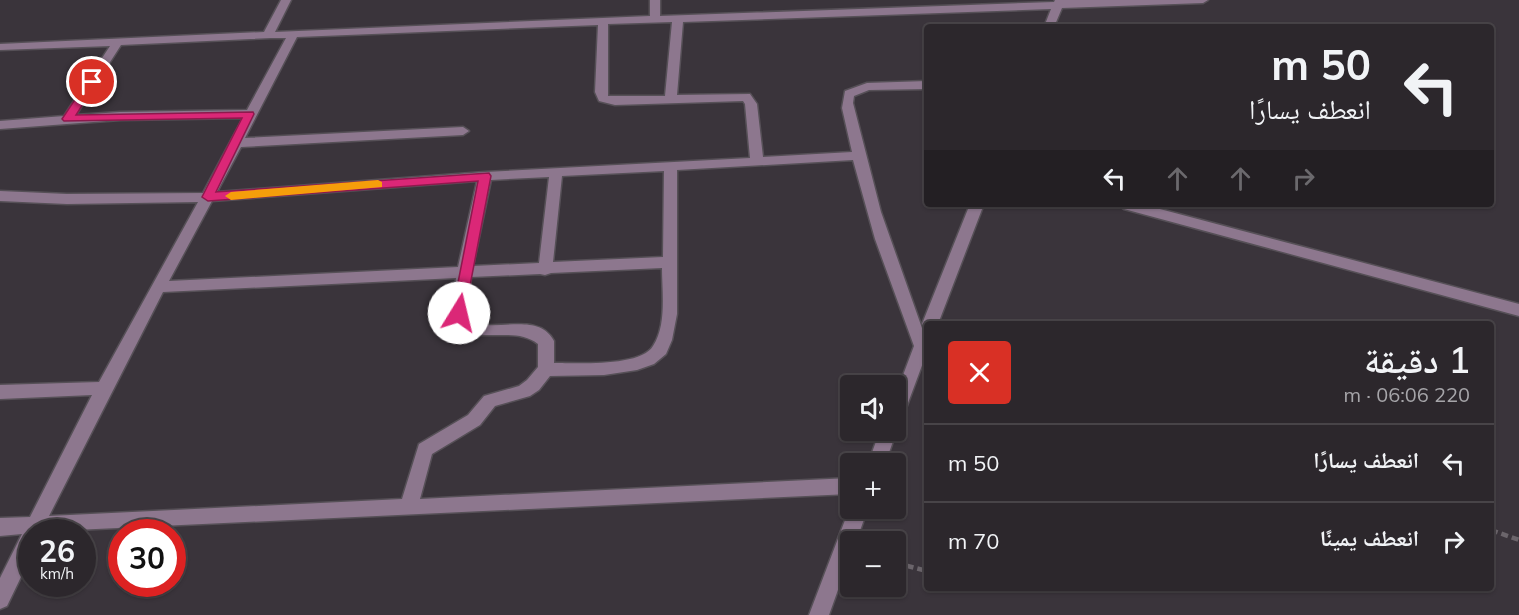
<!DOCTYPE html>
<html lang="ar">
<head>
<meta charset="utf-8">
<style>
	body { margin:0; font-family:Mulish,"Noto Naskh Arabic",sans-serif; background:#342f34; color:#f1f3f6; direction:rtl; height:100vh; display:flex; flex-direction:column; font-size:22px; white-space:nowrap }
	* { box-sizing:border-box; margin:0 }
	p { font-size:20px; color:#a6a5a9 }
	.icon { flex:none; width:33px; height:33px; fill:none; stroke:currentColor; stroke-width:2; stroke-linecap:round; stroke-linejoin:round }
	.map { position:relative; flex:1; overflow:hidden; direction:ltr }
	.sheet { position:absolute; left:924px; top:321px; width:570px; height:270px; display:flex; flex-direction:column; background:#2c272c; border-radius:6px; box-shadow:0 2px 4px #0004,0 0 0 2px #484448; direction:rtl }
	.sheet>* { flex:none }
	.hud { position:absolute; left:924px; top:24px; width:570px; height:183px; border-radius:6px; box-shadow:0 2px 4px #0004,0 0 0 2px #484448; direction:rtl; background:#2c272c; color:#f1f3f6; overflow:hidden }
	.controls { position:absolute; left:840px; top:375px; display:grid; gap:12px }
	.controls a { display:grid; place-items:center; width:66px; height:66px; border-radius:6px; background:#2c272c; box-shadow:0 2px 4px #0004,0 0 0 2px #484448; font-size:30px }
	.speed { position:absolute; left:18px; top:519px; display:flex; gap:12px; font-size:30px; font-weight:700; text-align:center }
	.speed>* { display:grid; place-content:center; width:78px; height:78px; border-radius:50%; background:#2c272c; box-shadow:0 2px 4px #0004,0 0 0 2px #484448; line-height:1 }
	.speed small { font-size:15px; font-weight:400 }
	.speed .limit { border:9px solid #d22; background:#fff; color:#111 }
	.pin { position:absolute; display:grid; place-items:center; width:51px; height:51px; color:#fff; margin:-26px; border:3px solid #fff; border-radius:50%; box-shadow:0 2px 6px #0007 }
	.me { position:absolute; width:66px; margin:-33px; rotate:9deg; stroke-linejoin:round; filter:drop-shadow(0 0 4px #0008) }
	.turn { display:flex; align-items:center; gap:21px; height:126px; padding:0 24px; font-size:27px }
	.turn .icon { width:78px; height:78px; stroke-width:2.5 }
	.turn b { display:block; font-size:42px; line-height:51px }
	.lanes { display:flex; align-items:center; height:57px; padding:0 24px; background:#0003; justify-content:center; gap:30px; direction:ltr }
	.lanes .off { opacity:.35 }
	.round { display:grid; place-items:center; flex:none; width:63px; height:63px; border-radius:6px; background:#342f34 }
	.headline { display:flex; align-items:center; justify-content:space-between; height:102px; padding:0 24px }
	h1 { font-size:36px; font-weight:600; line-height:45px }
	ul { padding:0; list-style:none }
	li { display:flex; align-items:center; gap:18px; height:78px; padding:0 24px; border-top:2px solid #484448 }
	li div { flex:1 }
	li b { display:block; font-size:22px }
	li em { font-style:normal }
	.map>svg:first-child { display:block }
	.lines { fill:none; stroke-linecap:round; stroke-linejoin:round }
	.minor-casing { stroke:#565057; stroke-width:3 }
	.path { stroke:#6b656b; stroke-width:4.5; stroke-dasharray:7 4; stroke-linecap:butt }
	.minor { fill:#8d778e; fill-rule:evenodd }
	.route { fill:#db2777; stroke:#8e194d; stroke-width:1.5 }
	.slow { fill:#f59e0b }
</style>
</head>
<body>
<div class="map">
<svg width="1519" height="615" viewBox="0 0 1519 615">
	<rect width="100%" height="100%" fill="#3a343b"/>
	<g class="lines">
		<!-- minor casing -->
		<g class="minor-casing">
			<g id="minor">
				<path d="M281,0h10l-16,32 375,-16v-16h10v16l394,-14 1,-2h153l-5,3 -141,5 -8,19h-10l7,-18 -368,13 -6,73 73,-1 7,10 6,53 89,-5 -10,-44 3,-17 22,-8 60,-2v8l-58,1 -15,6 -1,7 28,109 42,119 4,1v20l-25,67 -6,2v-27l18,-48 -39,-107 -22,-79 -176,10v144l-5,26 -6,14 -12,10 -17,6 -33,5 -54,1 -11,14 -9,6 -35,10 -15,19 -48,29 -12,45 430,-21v16l-818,38v22l-25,52 -7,3v-31l22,-44 -22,2v-18l30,-1 62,-122 -92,4v-14l99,-3 99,-180 -131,2 -67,-3v-10l67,3 136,-1 40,-75 -123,2 -120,9v-8l64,-5 46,-70 -110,4v-6l264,-12zM672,22l-7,74h-57v-72zM598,25l-3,67 4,9 16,4 128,-4 2,3 5,54 -265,14 -268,20 24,-45 222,-12 6,-4 -6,-4 -218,11 52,-101zM271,38h15l-39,72 -127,2 -44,3 45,-70zM664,171l-1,86 -110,5 9,-86zM549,177l-10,86 -66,3 18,-86zM477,181l-19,86 -289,14 43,-80zM662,268c0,23 5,57 -9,78 -12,21 -77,17 -99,17v-22c-17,-32 -63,-5 -87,-22l4,-42 69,-3 5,1 6,-2zM456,278l-4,33 3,15c25,19 59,-1 83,18v23l-11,13 -8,6 -35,10 -16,19 -49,29 -17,55 -353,17 114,-224z"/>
				<path d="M970,204h14l-46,120h-11v5l-2,-1 -3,-4z"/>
				<path d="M1117,204h24l378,100v12l-395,-107z"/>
				<path d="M896,426l1,4 -12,34h-17l12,-34h16z"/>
				<path d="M850,507l18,1 -12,34h-6v14l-21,59h-20z"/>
			</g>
		</g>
		<!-- path -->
		<g class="path">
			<path d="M1491,530l28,10"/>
			<path d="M896,563l31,8"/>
		</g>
		<!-- minor -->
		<use href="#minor" class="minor"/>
	</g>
	<!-- route -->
	<path class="route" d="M92,79l5,3 -21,33 177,-3 1,2 -38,78 273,-19 2,3 -27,141 -5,1 -7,-5 26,-132 -270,20 -6,-4 40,-79 -178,3 -2,-2 26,-39z"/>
	<!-- slow -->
	<path class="slow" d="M378,180l4,2v5l-151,13 -6,-4 6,-4z"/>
</svg>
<div class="controls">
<a><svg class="icon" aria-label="sound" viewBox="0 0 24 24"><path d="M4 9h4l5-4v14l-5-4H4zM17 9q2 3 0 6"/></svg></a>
<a>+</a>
<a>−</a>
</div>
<div class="speed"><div>26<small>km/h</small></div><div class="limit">30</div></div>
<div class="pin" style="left:92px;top:82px;background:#d93025"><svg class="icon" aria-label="arrive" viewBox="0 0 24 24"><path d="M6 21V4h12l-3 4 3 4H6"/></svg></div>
<svg class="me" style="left:459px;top:313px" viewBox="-20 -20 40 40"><circle r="19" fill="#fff"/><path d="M0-13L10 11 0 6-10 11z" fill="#db2777"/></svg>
<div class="hud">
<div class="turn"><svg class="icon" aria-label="left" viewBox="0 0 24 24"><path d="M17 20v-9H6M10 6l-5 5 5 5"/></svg><div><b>50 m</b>انعطف يسارًا</div></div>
<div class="lanes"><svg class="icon" aria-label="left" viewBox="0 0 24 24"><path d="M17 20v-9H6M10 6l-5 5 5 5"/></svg><svg class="icon off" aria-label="ahead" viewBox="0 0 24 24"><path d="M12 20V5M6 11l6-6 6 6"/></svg><svg class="icon off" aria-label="ahead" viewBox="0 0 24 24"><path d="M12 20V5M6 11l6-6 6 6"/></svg><svg class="icon off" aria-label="right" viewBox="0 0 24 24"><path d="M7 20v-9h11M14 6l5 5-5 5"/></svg></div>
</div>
<section class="sheet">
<div class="headline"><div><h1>1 دقيقة</h1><p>220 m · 06:06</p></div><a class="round" style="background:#d93025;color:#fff"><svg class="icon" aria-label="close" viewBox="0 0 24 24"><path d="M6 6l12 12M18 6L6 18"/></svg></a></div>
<ul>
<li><svg class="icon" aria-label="left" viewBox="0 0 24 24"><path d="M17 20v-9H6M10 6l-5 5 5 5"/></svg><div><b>انعطف يسارًا</b></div><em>50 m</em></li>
<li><svg class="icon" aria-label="right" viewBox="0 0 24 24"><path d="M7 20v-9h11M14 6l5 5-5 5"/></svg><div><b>انعطف يمينًا</b></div><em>70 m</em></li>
</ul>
</section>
</div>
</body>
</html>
